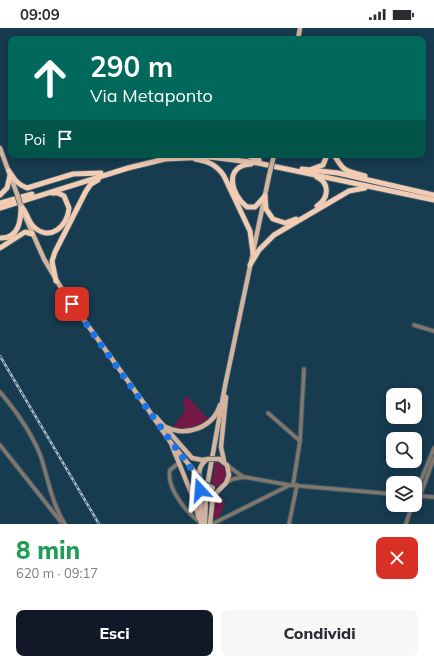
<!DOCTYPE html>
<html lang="it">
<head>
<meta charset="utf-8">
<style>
	body { margin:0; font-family:Mulish,sans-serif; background:#f7f7f7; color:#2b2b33; height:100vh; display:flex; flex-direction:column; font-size:15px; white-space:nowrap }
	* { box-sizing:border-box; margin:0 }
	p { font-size:13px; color:#7c7c81 }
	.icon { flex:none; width:22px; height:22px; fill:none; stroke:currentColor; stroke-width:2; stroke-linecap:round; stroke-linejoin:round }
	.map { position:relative; height:496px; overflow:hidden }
	.panel { display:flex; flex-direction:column; background:#fff; flex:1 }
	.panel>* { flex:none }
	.hud { position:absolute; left:8px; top:8px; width:418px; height:122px; border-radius:8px; box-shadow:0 2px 10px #0003; background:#00695c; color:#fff; overflow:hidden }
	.tools { position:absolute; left:386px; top:360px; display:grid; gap:8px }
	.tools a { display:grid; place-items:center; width:36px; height:36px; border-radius:8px; background:#fff; box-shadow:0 2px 10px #0003; font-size:20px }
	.pin { position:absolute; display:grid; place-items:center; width:34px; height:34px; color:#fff; margin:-17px; border-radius:8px; box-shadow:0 2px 6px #0006 }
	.me { position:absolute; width:44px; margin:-22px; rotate:341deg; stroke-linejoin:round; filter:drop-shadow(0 0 3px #0008) }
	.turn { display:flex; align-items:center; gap:14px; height:84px; padding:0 16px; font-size:18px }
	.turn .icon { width:52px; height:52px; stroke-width:2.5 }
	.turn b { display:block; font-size:28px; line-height:34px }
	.then { display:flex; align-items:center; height:38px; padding:0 16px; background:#0003; gap:8px; font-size:15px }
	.round { display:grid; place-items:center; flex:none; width:42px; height:42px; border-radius:8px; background:#f7f7f7 }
	.summary { display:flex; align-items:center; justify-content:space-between; height:68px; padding:0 16px }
	h1 { font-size:24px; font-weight:800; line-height:30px; color:#1e9e55 }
	.action { display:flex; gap:8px; margin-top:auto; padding:8px 16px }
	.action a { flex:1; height:46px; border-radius:8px; background:#111827; color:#fff; font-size:16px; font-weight:800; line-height:46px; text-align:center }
	.action a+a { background:#f7f7f7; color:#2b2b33 }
	.status { display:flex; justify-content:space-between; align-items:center; height:28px; padding:0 20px; background:#fff; direction:ltr }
	.status svg { height:11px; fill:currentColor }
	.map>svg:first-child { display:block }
	.green { fill:#761845 }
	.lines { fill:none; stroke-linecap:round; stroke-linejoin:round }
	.minor-casing { stroke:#365769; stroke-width:5.5 }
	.major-casing { stroke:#365769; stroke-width:6 }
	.highway-casing { stroke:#365769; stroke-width:7 }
	.minor { stroke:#85766b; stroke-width:3.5 }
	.major { stroke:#d2b39e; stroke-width:4.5 }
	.highway { stroke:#f1cbb2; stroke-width:5 }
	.rail-casing { stroke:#a7bcca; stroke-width:2.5 }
	.rail { stroke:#11202a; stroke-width:1; stroke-dasharray:3; stroke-linecap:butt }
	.major-bridge-casing { stroke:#365769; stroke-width:6; stroke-linecap:butt }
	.major-bridge { stroke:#d2b39e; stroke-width:4.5 }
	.route { stroke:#1a73e8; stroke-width:7; stroke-dasharray:0 12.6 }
</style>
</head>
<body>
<div class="status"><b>09:09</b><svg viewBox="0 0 49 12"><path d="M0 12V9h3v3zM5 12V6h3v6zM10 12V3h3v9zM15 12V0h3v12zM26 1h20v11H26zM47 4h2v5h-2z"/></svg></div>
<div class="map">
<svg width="434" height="496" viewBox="0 0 434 496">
	<rect width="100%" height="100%" fill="#173b4f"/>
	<!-- green -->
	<g class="green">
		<path d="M187,368l21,23c-11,8 -19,12 -33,9l-1,-2 12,-17 -4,-7z"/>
		<path d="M215,434l9,3 4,8c-3,9 -6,15 -16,13z"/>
		<path d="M218,466l6,8 -2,10 -4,6 -2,1 -3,-3 1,-17z"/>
	</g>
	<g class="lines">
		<!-- minor casing -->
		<g class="minor-casing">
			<g id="minor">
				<path d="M414,297l20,6"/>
				<path d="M0,364c16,19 32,41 41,65 7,22 11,47 24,67"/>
				<path d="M268,385l32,28"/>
				<path d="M0,417l61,77"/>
				<path d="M179,435l-9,7c-4,18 17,43 30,52"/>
				<path d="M227,437l16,12"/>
				<path d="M227,454l6,-3 11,-2 45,8 104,9"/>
				<path d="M293,457l7,-44 4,-72"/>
				<path d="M415,467l19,-47"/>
				<path d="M419,468l15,1"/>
				<path d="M420,468l14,-38"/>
				<path d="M212,496l76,-38"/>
				<path d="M289,496l8,-39"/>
				<path d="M406,496l6,-19"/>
			</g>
		</g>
		<!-- major casing -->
		<g class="major-casing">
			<g id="major">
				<path d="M298,11l2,-11"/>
				<path d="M0,120l17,46"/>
				<path d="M24,186l20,45 19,32 80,111 28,41 29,35 1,46"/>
				<path d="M156,389l36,41 10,2 6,-1"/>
				<path d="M166,399c20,10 47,1 54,-22"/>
				<path d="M172,418l20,49 7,23"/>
				<path d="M224,433l-3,-14 5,-50"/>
				<path d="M200,450c-2,-7 0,-13 6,-18"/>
				<path d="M205,496l1,-32 19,-106 44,-210"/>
				<path d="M210,496l3,-28 13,-13 3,-8 -2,-10 -8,-6"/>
			</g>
		</g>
		<!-- highway casing -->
		<g class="highway-casing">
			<g id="highway">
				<path d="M246,127l13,5"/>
				<path d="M334,127c11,18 11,15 31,21"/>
				<path d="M195,131c13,2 22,6 29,17l26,55 3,22"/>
				<path d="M251,136c-28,2 -20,31 -4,43h8l10,-11"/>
				<path d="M302,141l36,4 96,22"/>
				<path d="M312,141l11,-4 4,-10"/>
				<path d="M9,143c5,8 9,14 18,17l46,-14 28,-1"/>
				<path d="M317,149c14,7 11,22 0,29"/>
				<path d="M0,167l7,-7 3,-13"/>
				<path d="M265,168l1,13 7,10 12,4 11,-4"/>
				<path d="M0,175l32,-9"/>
				<path d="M21,178c6,6 7,16 13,21 16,15 34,-1 35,-19l-5,-12 -6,-3h-6"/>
				<path d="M0,180l128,-40 37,-9 45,-2 48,6 176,37"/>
				<path d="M0,210c19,1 21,-18 21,-32"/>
				<path d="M0,220l25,-16 7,2"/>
				<path d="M250,237l9,-15 15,-15 75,-44 16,-3"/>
				<path d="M56,253l-4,-20 3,-9 31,-61 5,-7 7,-4"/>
			</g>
		</g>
		<!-- minor -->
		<use href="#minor" class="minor"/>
		<!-- major -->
		<use href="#major" class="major"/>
		<!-- highway -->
		<use href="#highway" class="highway"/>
		<!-- rail casing -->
		<g class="rail-casing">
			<path id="rail" d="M0,328l99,168"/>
		</g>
		<!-- rail -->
		<use href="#rail" class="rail"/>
		<!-- major-bridge casing -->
		<g class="major-bridge-casing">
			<g id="major-bridge">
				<path d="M269,148l5,-21"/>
				<path d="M17,166l3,10"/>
				<path d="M208,431h11"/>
				<path d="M203,455l10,5"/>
			</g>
		</g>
		<!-- major-bridge -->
		<use href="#major-bridge" class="major-bridge"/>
	</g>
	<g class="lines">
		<!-- route -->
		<path class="route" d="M72,276c41,57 82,115 124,171l4,3v12"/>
	</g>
</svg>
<div class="tools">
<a><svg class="icon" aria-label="sound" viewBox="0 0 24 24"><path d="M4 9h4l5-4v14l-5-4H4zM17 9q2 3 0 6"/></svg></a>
<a><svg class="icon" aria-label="search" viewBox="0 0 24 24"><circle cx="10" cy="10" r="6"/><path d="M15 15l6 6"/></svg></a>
<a><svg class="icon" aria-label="layers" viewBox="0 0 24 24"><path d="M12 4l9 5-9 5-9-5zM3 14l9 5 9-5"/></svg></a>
</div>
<div class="pin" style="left:72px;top:276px;background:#d93025"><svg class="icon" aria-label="arrive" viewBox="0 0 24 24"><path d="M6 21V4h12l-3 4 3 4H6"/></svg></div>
<svg class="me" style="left:200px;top:462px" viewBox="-20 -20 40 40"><path d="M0-17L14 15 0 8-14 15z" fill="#1a73e8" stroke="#fff" stroke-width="4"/></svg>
<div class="hud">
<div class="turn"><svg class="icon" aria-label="ahead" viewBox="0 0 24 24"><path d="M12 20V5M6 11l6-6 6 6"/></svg><div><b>290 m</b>Via Metaponto</div></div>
<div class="then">Poi<svg class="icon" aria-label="arrive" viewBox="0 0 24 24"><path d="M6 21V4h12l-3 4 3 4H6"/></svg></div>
</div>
</div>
<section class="panel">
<div class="summary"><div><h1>8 min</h1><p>620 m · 09:17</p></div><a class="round" style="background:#d93025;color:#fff"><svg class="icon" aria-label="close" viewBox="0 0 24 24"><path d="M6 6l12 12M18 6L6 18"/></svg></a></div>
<div class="action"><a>Esci</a><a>Condividi</a></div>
</section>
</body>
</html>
